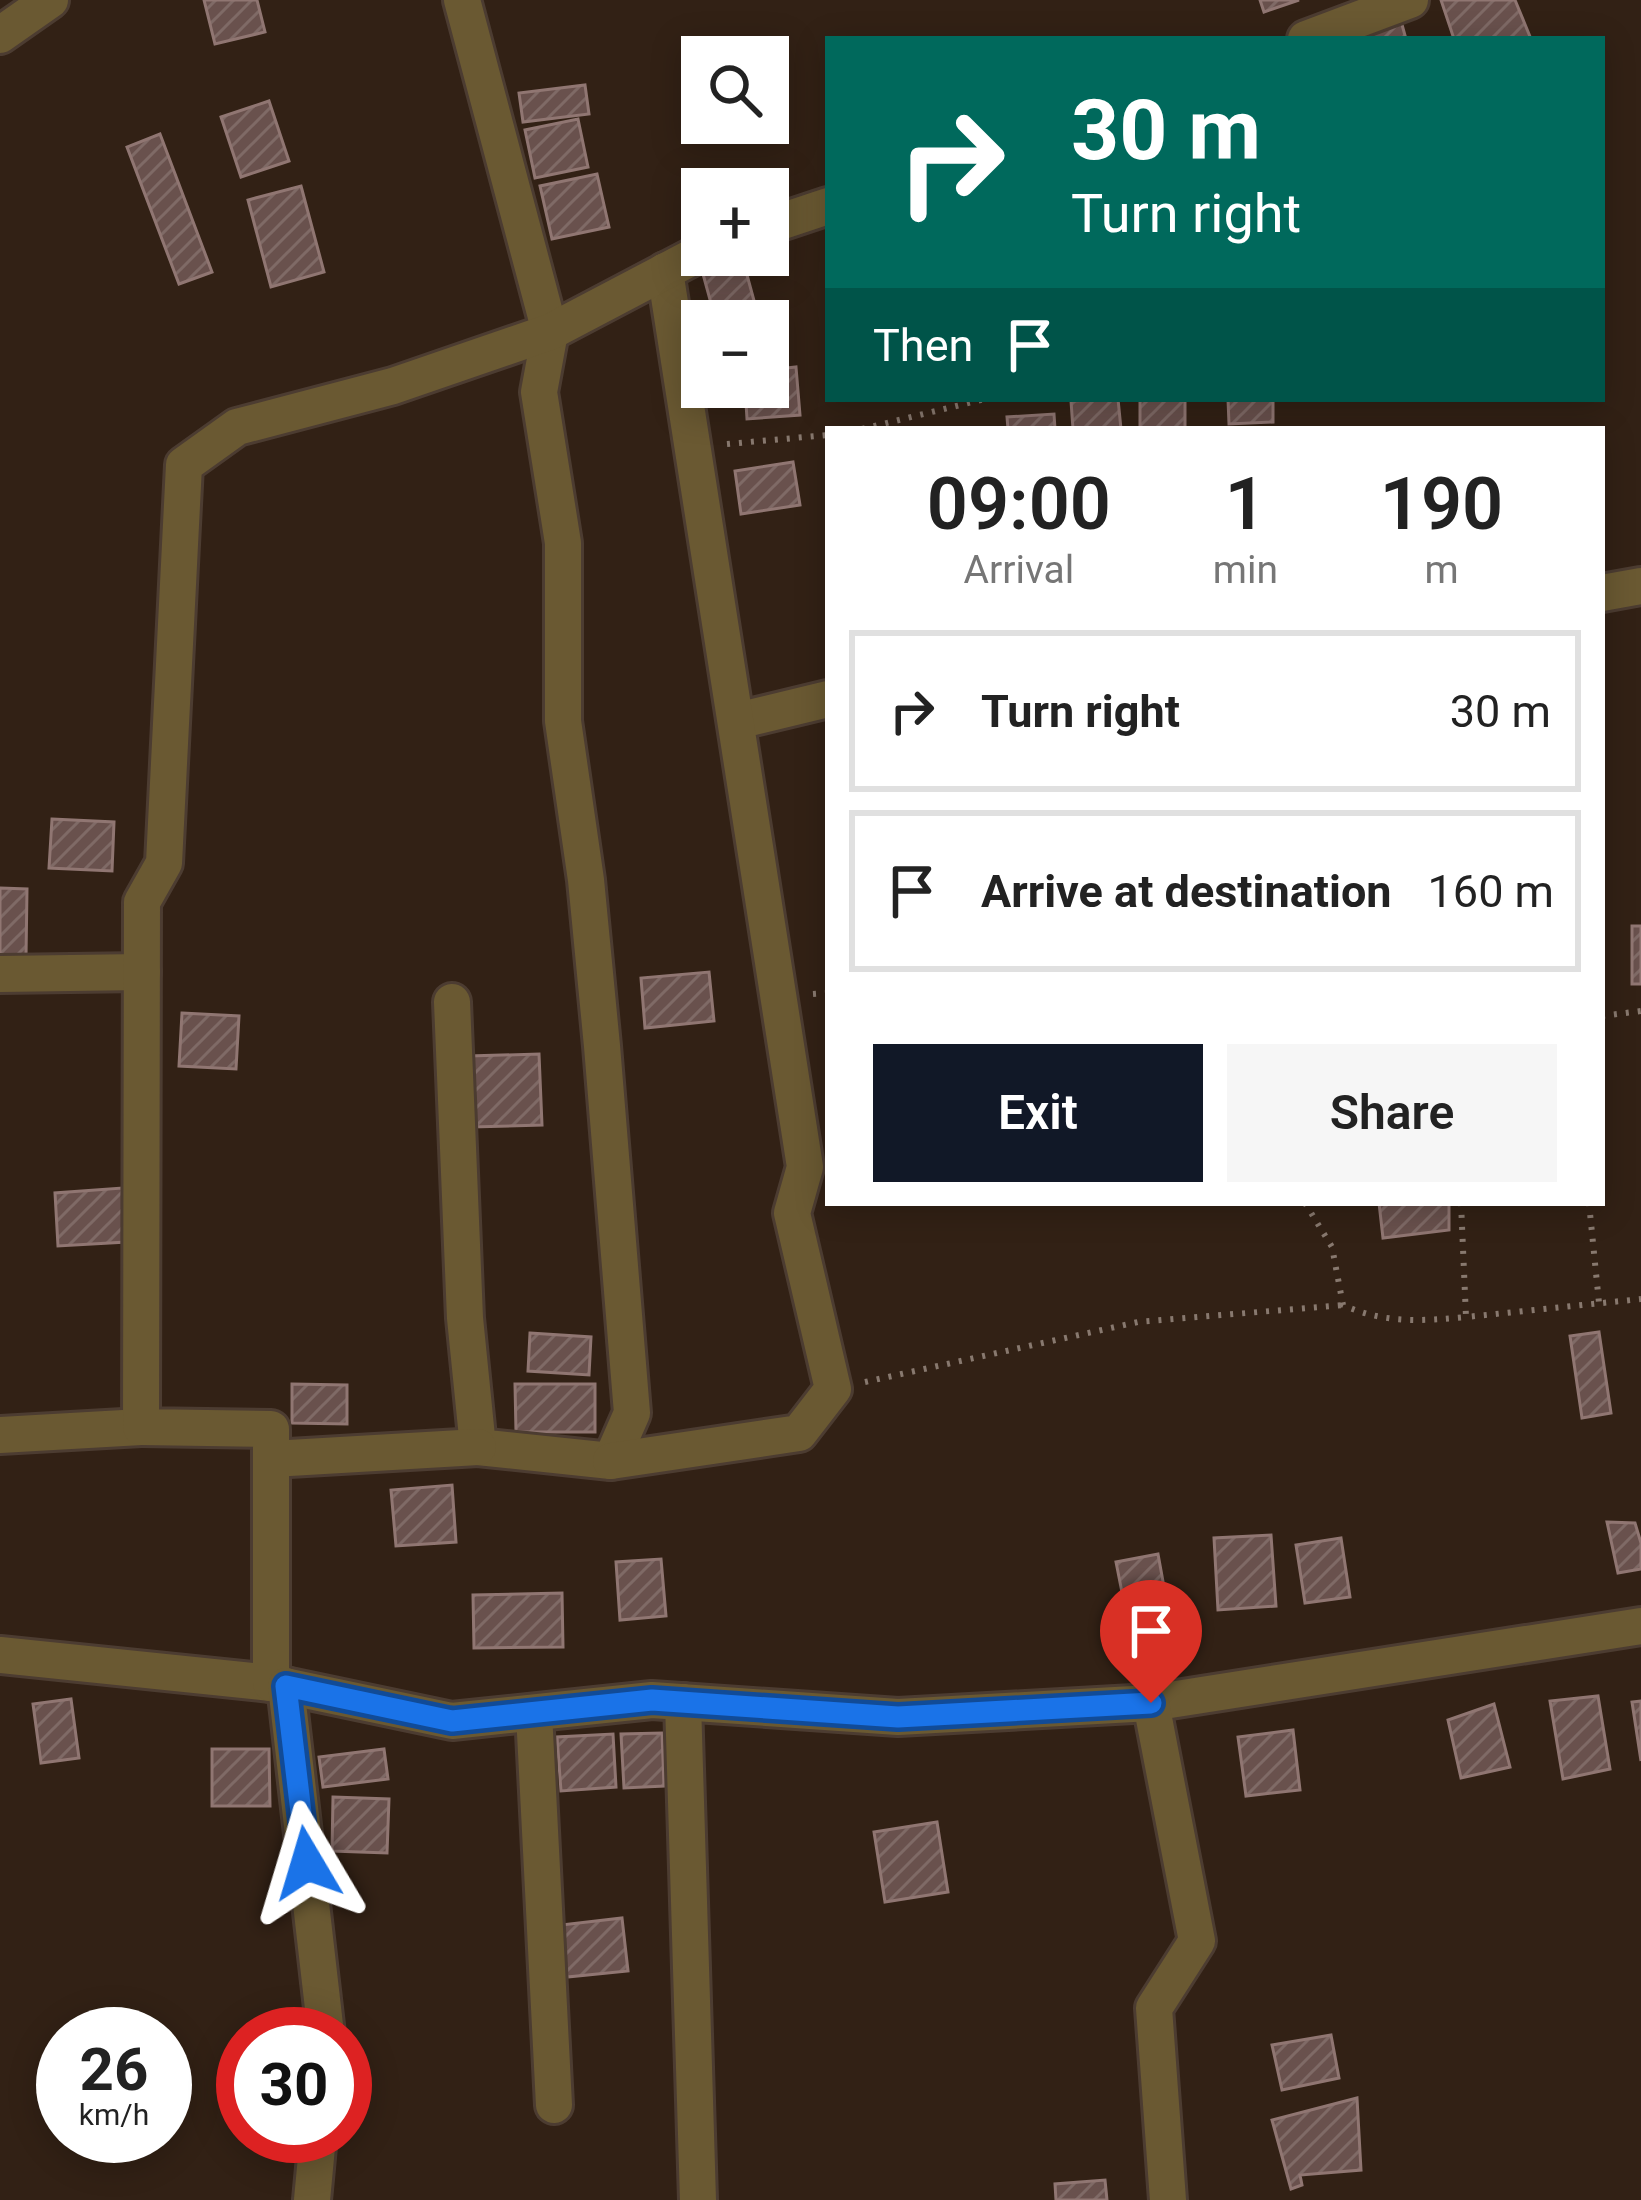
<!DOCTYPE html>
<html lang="en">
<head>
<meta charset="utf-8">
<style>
	body { margin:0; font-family:Roboto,sans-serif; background:#f6f6f6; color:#222; height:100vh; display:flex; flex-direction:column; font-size:45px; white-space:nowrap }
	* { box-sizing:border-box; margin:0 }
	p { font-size:39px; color:#767676 }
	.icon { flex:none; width:66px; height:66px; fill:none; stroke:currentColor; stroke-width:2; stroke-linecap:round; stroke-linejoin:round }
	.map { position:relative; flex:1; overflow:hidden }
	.side { position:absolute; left:825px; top:426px; width:780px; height:780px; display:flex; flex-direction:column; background:#fff; border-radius:0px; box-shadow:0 6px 30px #0003 }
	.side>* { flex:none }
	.top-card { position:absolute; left:825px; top:36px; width:780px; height:366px; border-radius:0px; box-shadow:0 6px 30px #0003; background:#00695c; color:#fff; overflow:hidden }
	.controls { position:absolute; left:681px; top:36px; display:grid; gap:24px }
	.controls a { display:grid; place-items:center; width:108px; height:108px; border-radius:0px; background:#fff; box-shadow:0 6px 30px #0003; font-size:60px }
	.speed { position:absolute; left:36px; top:2007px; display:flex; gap:24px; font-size:60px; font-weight:700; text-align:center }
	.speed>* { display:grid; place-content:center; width:156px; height:156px; border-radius:50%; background:#fff; box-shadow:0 6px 30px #0003; line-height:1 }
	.speed small { font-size:30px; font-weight:400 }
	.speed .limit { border:18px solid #d22; background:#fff; color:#111 }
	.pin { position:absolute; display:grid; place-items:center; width:102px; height:102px; color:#fff; margin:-123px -51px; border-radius:50% 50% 50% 0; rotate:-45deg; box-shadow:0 0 12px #0007 }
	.pin .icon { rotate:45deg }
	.me { position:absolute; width:132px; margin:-66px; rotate:353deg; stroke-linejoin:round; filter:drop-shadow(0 0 9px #0008) }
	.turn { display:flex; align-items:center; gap:42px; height:252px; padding:0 48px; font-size:54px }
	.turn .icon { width:156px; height:156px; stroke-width:2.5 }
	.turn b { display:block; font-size:84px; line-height:102px }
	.then { display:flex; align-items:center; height:114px; padding:0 48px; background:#0003; gap:24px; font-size:45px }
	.eta { display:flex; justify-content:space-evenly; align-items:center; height:204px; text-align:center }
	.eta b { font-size:72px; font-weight:600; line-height:84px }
	.action { display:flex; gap:24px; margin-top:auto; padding:24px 48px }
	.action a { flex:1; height:138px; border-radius:0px; background:#111827; color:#fff; font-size:48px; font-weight:600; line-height:138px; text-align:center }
	.action a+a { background:#f6f6f6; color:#222 }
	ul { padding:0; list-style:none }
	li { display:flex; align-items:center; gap:36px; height:162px; margin:0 24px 18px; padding:0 24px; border:6px solid #e0e0e0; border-radius:0px }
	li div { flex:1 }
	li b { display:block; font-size:45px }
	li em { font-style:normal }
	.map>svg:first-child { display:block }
	.building { fill:url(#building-hatch); stroke:#907672; stroke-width:3 }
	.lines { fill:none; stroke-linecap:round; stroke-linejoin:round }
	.minor-casing { stroke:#4c3c31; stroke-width:42 }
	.path { stroke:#88796f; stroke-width:6; stroke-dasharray:3 9; stroke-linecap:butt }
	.minor { stroke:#6a5932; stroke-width:36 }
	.route-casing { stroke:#114b97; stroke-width:30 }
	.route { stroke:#1a73e8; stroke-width:21 }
</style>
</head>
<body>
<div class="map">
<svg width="1641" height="2200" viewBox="0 0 1641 2200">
	<defs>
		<pattern id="building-hatch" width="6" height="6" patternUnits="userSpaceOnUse" patternTransform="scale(3)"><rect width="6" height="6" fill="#69514d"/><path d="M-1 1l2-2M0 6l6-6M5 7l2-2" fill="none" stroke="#7f6a66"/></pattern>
	</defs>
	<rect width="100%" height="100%" fill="#322115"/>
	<!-- building -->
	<g class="building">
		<path d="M204,0h53l8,32 -50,12z"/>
		<path d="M1260,0h39l-35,12z"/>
		<path d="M1441,0h74l16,39h-77z"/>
		<path d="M1401,21l5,18h-50z"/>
		<path d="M585,85l4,29 -66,8 -4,-29z"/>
		<path d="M269,101l20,60 -48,16 -20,-60z"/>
		<path d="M578,119l10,48 -53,11 -10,-48z"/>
		<path d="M160,134l52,138 -33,12 -52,-137z"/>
		<path d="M597,174l12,53 -57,12 -12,-53z"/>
		<path d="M301,186l23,86 -53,15 -23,-87z"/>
		<path d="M744,264l12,44 -41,10 -12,-44z"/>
		<path d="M796,367l4,48 -53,4 -2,-32h23v-17z"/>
		<path d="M1118,399l3,30h-48l-2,-28z"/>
		<rect x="1140" y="399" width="45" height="30"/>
		<path d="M1228,399h45v23l-44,2z"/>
		<path d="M1054,414l1,15h-47l-1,-12z"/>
		<path d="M793,462l7,43 -59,9 -6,-43z"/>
		<path d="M52,819l62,3 -2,49 -63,-3z"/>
		<path d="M0,888l27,1 -1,68 -26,-1z"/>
		<rect x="1632" y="926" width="9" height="58"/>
		<path d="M709,972l5,49 -69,7 -4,-50z"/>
		<path d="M182,1013l57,3 -3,53 -57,-3z"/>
		<path d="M539,1054l3,71 -70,2 -3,-71z"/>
		<path d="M122,1188l4,54 -68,4 -3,-53z"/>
		<path d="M1379,1203h70v27l-66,8z"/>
		<path d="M1599,1332l12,81 -29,5 -12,-82z"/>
		<path d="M530,1333l61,4 -2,38 -61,-4z"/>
		<path d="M292,1384l55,1v39l-55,-1z"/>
		<path d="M515,1384h80v48h-79z"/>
		<path d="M452,1485l4,57 -60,4 -5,-56z"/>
		<path d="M1607,1522l28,1 6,20v26l-23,4z"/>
		<path d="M1271,1535l5,71 -58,4 -4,-72z"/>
		<path d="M1341,1538l9,59 -45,6 -9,-58z"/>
		<path d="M1158,1554l12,66 -41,8 -13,-66z"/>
		<path d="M661,1559l5,57 -46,4 -4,-58z"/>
		<path d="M562,1593l1,54 -89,1 -1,-53z"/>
		<path d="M1598,1696l12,73 -47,10 -13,-78z"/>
		<path d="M71,1699l8,59 -38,5 -8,-59z"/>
		<path d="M1641,1701v60l-9,-59z"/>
		<path d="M1494,1704l16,63 -49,11 -13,-58z"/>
		<path d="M1293,1730l7,60 -54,6 -8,-59z"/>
		<path d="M662,1733l2,53 -40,2 -3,-54z"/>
		<path d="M613,1734l3,53 -55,4 -4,-54z"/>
		<path d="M212,1749h57l1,57h-58z"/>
		<path d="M384,1749l4,30 -65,8 -4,-30z"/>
		<path d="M333,1797l56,2 -2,54 -55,-2z"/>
		<path d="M937,1822l11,70 -63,10 -11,-70z"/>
		<path d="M622,1918l6,53 -61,6 -6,-52z"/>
		<path d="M1331,2035l8,43 -57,12 -10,-45z"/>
		<path d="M1357,2098l4,72 -61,5 2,10 -11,4 -19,-69z"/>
		<path d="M1105,2180l2,20h-51l-1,-16z"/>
	</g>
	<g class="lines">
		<!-- minor casing -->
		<g class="minor-casing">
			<g id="minor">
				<path d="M0,35l50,-35"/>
				<path d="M1306,39l104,-39"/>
				<path d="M768,226l60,-20"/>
				<path d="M1602,593l39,-7"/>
				<path d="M737,721l91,-22"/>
				<path d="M0,974l142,-2"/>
				<path d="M452,1002l13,316 13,129 133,14 21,-48 -30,-367 -16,-166 -23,-159v-178l-24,-151 11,-60 -88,-332"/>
				<path d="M0,1435l141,-8"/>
				<path d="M272,1459l206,-12"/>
				<path d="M611,1461l188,-28 34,-44 -41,-176 13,-46 -140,-896"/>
				<path d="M0,1655l271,28 181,38 200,-21 246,17 253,-14 490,-77"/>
				<path d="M271,1683v-254l-130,-2 1,-525 22,-39 20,-398 53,-38 156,-41 157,-54 152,-80"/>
				<path d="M286,1686l40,348"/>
				<path d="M683,1702l15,498"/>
				<path d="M1151,1703l46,238 -43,67 14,192"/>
				<path d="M534,1713l20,392"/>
				<path d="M312,2200l6,-64"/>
			</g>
		</g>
		<!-- path -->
		<g class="path">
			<path d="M862,429l123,-30"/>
			<path d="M727,444l101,-9"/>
			<path d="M813,994l15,-1"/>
			<path d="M1602,1016l39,-5"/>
			<path d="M1305,1203l27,44 11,58c42,19 78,16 123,12"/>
			<path d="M1461,1203l5,114 175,-18"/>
			<path d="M1589,1203l10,100"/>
			<path d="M865,1382l273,-60 205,-17"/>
		</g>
		<!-- minor -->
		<use href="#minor" class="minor"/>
	</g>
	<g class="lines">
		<!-- route casing -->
		<g class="route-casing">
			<path id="route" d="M307,1863l-21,-177 166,35 200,-21 246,17 253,-14"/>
		</g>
		<!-- route -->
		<use href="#route" class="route"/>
	</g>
</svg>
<div class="controls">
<a><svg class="icon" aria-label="search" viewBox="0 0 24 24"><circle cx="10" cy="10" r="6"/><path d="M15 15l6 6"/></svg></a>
<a>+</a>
<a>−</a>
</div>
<div class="speed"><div>26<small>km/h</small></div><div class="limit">30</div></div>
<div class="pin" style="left:1151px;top:1703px;background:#d93025"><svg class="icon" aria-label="arrive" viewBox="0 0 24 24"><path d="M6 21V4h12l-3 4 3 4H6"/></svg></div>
<svg class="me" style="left:307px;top:1863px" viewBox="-20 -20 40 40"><path d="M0-17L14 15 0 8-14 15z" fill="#1a73e8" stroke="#fff" stroke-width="4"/></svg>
<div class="top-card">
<div class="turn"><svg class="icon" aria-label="right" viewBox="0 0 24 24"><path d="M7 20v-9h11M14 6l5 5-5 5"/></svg><div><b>30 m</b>Turn right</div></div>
<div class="then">Then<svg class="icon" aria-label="arrive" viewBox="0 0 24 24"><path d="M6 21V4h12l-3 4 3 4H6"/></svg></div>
</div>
<section class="side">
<div class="eta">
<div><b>09:00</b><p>Arrival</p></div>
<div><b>1</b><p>min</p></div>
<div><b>190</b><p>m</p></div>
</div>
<ul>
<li><svg class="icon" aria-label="right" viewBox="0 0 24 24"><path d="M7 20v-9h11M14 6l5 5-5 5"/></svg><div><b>Turn right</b></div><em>30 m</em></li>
<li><svg class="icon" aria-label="arrive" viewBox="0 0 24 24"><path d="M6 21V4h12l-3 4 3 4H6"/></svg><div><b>Arrive at destination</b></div><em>160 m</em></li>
</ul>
<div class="action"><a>Exit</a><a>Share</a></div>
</section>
</div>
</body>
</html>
